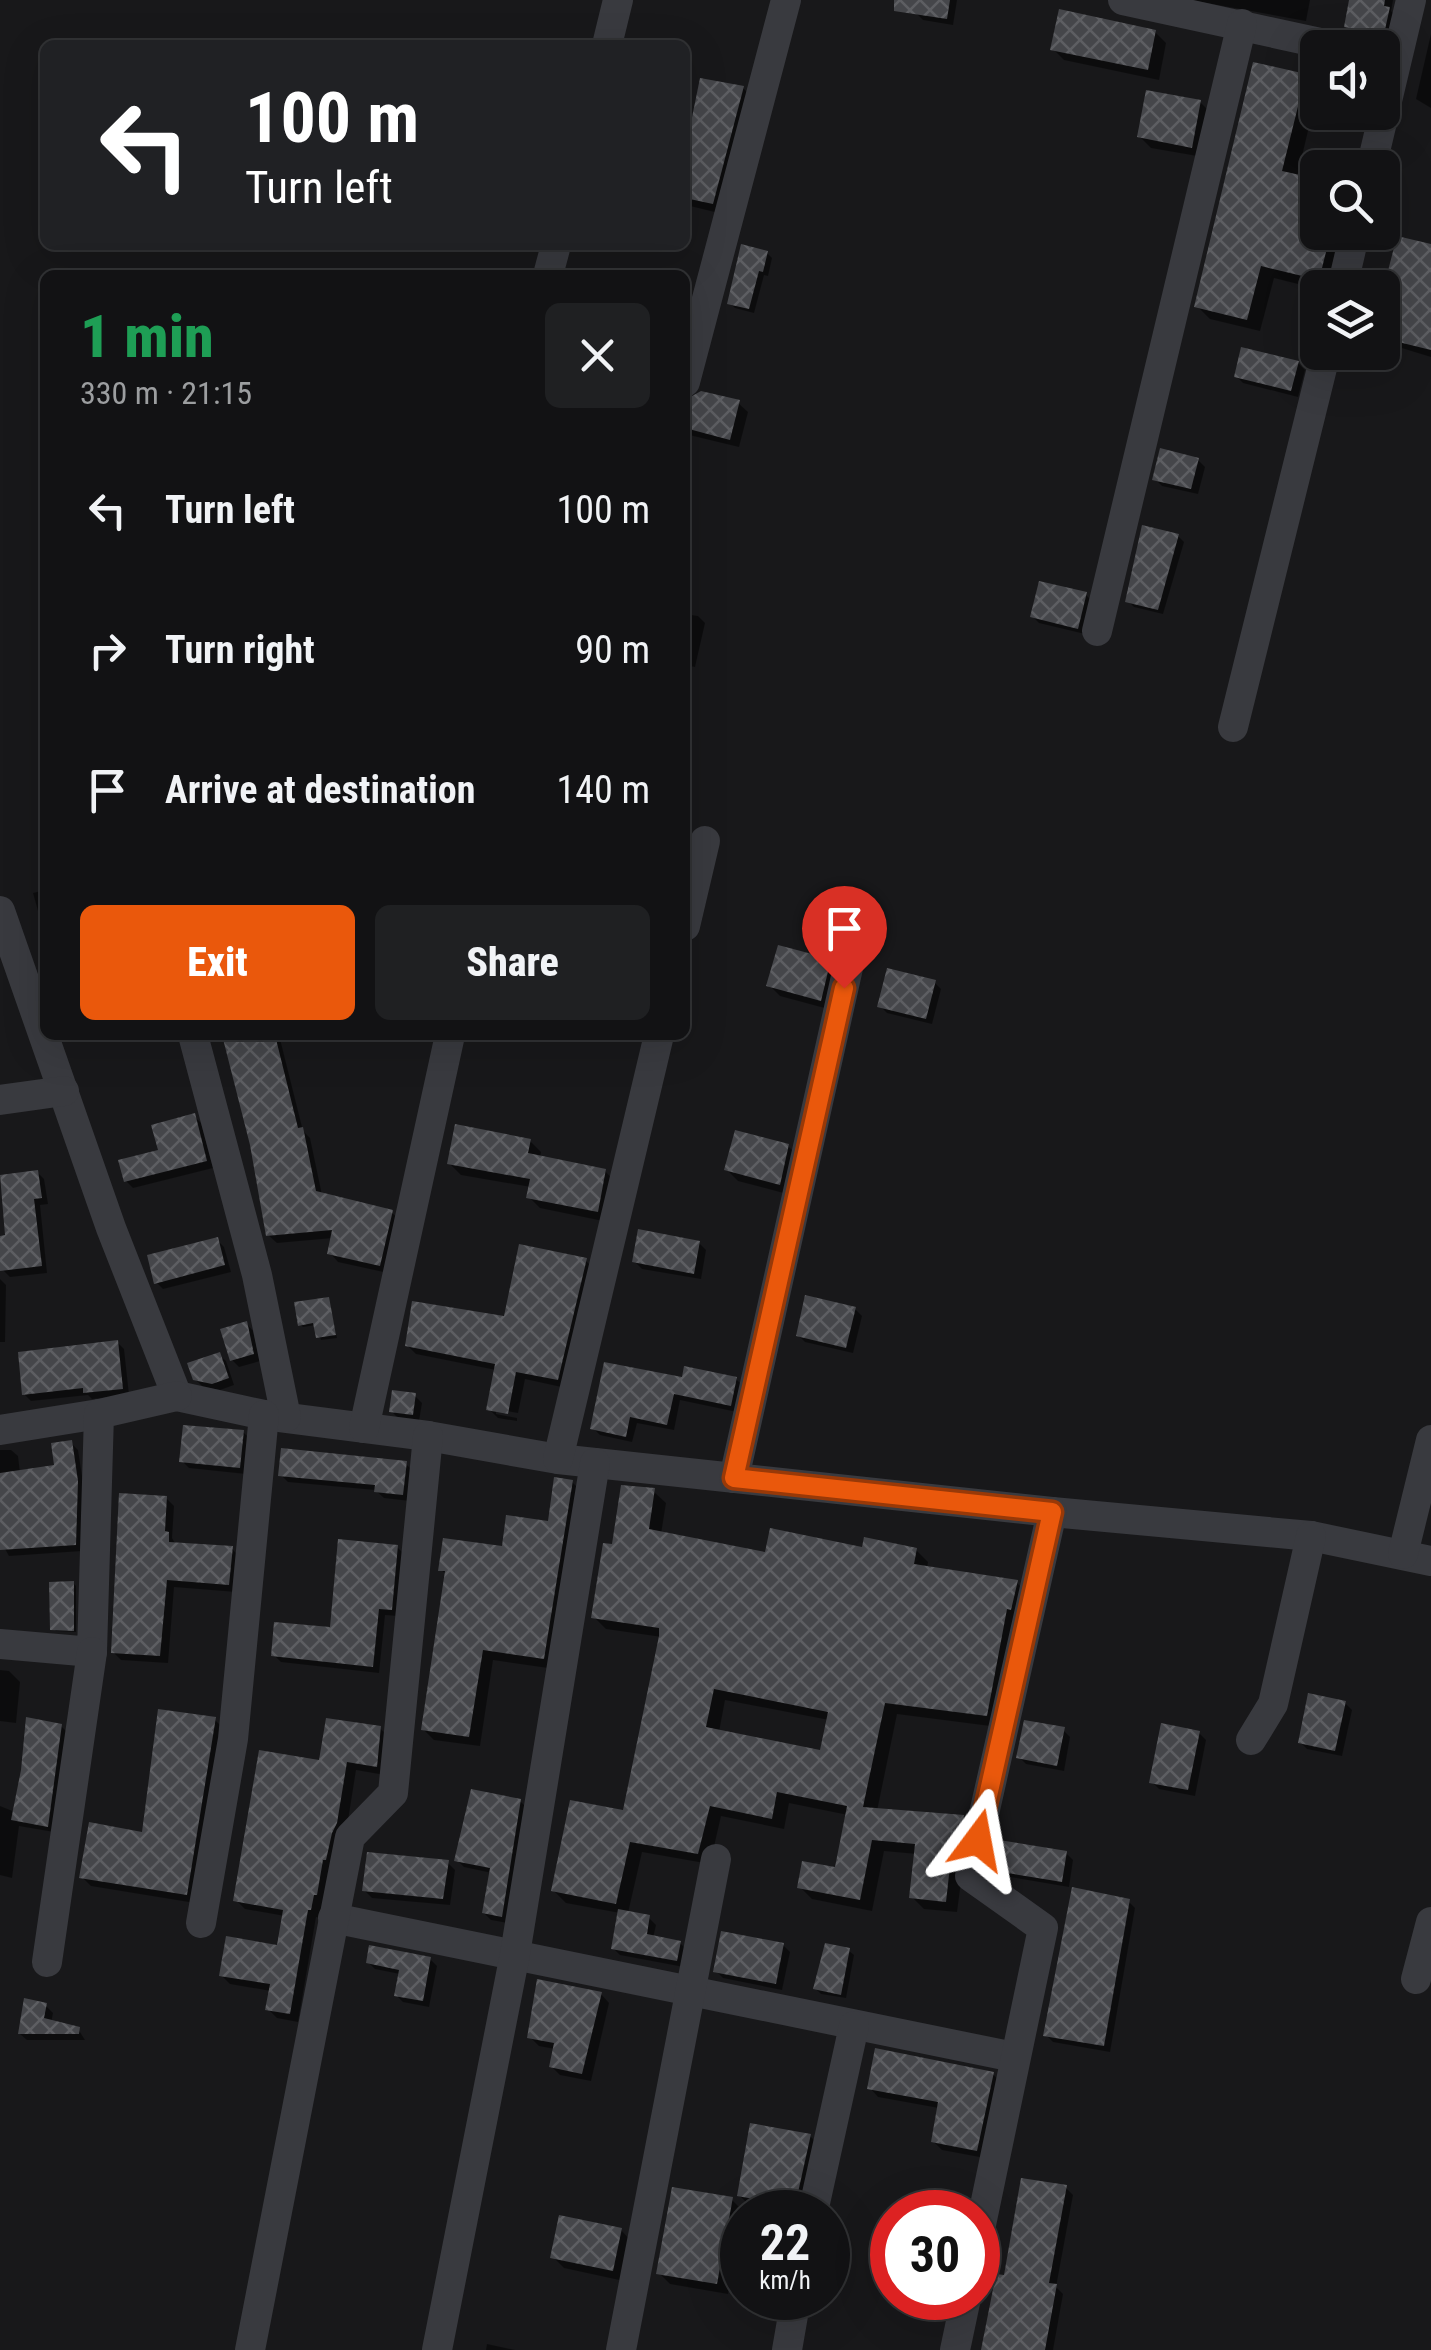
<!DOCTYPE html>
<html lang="en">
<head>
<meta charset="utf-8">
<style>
	body { margin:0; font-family:"Roboto Condensed",sans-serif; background:#1f2022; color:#f1f3f6; height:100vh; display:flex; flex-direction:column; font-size:38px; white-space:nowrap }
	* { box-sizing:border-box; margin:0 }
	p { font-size:32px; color:#9c9ea0 }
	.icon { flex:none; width:55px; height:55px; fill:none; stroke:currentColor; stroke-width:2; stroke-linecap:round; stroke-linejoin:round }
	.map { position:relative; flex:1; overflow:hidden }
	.details { position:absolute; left:40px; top:270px; width:650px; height:770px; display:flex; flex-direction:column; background:#121214; border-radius:15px; box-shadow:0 10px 40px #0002,0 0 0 2px #313234 }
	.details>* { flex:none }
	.guide { position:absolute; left:40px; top:40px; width:650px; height:210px; border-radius:15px; box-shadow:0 10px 40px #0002,0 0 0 2px #313234; background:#202124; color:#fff; overflow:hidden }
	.fabs { position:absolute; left:1300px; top:30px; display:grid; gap:20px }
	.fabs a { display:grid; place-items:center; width:100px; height:100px; border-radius:15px; background:#121214; box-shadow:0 10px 40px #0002,0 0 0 2px #313234; font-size:50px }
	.speed { position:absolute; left:720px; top:2190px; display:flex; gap:20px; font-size:50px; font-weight:700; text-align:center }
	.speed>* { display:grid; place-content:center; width:130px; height:130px; border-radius:50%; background:#121214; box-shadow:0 10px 40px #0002,0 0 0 2px #313234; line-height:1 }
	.speed small { font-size:25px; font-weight:400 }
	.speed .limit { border:15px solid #d22; background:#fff; color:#111 }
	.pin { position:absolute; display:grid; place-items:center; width:85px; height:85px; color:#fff; margin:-102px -42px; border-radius:50% 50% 50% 0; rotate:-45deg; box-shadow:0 0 10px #0007 }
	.pin .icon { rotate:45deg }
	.me { position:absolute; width:110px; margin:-55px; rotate:13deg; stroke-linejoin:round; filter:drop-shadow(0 0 8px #0008) }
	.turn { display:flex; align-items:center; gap:35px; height:210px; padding:0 40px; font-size:45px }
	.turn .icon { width:130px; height:130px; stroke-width:2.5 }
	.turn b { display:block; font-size:70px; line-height:85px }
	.round { display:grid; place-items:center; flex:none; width:105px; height:105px; border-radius:15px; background:#1f2022 }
	.head { display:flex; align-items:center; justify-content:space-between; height:170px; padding:0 40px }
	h1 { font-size:60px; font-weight:800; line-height:75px; color:#1e9e55 }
	.action { display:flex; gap:20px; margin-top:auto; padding:20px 40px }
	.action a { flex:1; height:115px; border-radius:15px; background:#ea580c; color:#fff; font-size:40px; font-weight:800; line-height:115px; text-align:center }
	.action a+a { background:#1f2022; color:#f1f3f6 }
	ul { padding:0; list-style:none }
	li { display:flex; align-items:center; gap:30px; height:140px; padding:0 40px }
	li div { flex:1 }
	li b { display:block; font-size:38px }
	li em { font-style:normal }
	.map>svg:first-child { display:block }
	.shadow { fill:#0007; fill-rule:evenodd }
	.building { fill:url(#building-cross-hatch); fill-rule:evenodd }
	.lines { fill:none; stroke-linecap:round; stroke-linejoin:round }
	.minor { stroke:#393a3f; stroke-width:30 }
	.route-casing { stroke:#983908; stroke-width:25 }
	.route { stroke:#ea580c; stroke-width:18 }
</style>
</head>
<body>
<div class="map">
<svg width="1431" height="2350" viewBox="0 0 1431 2350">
	<defs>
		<pattern id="building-cross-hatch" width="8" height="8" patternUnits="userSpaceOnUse" patternTransform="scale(2.5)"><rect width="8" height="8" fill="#45464a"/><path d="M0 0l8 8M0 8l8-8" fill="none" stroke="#5d5e62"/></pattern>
	</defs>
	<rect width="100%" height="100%" fill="#18181a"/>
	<!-- shadow -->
	<g class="shadow">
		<path d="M918,0h39l-4,25 -30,-5 -7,-7z"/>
		<path d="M1190,0h120l-4,21z"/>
		<path d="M1352,0h41l-2,11 5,5 -6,24 -37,-7 -6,-7z"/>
		<path d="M1155,32l11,11 -7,37 -95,-20 -11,-11z"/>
		<path d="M1431,34v74l-15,-9z"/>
		<path d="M1304,76l14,13 -21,88 21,55h29l-14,56 -15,1 -44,-11 -14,53 -50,-12 -13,-13z"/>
		<path d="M743,88l11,11 -31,115 -33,-8 -5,-4v-76l8,2z"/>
		<path d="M1200,102l11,11 -8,44 -52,-9 -11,-11z"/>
		<path d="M1431,247v110l-49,-15v-37z"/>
		<path d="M767,253l5,5 -4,18 -4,-1 -10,38 -19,-5 -5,-5z"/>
		<path d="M685,292l13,11 -13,47z"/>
		<path d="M1298,363l7,7 -7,27 -55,-14 -7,-7z"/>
		<path d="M685,402l53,1 10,9 -9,35 -54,-13z"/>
		<path d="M1198,460l7,7 -7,27 -36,-8 -7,-7z"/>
		<path d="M1178,536l6,6 -21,72 -29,-7 -6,-6z"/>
		<path d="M1086,595l7,7 -8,32 -46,-11 -7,-7z"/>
		<path d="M685,614l13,2 7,7 -10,44 -10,-2z"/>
		<path d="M45,890v33l-5,-5 -7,-25z"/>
		<path d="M829,961l12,11 -9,38 -52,-14 -11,-11z"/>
		<path d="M934,982l7,7 -9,35 -45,-11 -7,-7z"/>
		<path d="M225,1035h54l24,96 7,7 12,57 69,17 9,8 -12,53 -50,-11 -8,-9 3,-15 -56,5 -9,-8 -16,-90z"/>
		<path d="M194,1116l7,7 12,45 -80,20 -7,-7z"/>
		<path d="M530,1141l11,11 -1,6 65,13 11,12 -8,39 -68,-14 -11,-11 2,-10 -70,-12 -11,-11z"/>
		<path d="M788,1146l11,11 -8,38 -53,-14 -11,-11z"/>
		<path d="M37,1172l7,7 4,25 -8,1 7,68 -37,4 -7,-7 -3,-28v-4h8l-8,-60z"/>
		<path d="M217,1240l7,7 7,25 -68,17 -7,-7z"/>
		<path d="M699,1243l7,7 -5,29 -59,-10 -7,-7z"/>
		<path d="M585,1260l9,9 -28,119 -41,-9 -7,34 -22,-4v5l21,4v3l-19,-3 -9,-9 7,-39 -80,-16 -9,-9 98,-26z"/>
		<path d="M0,1279l6,6 -1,57h-5z"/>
		<path d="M328,1300l9,38 -16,2 -5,-15 -13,2 -3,-3z"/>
		<path d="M855,1309l7,7 -9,37 -48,-11 -7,-7z"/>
		<path d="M247,1324l6,7 7,30 -21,6 -7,-7z"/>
		<path d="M117,1342l7,7 5,46 -37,4 -4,-4 -57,6 -7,-7z"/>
		<path d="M219,1355l7,6 8,24 -14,5 -17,-3 -8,-8z"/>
		<path d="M736,1379l7,7 -6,26 -57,-12 -6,30 -37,-7 -5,19 -32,-7 -7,-7 91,-48z"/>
		<path d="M415,1396l7,7 -3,18 -21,-3 -7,-7z"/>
		<path d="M243,1432l7,7 -4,35 -57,-6 -7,-7z"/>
		<path d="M71,1443l7,7 6,39 -2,62 -73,5 -9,-16v-90h11l7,6 2,17 37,-6z"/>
		<path d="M406,1464l7,7 -3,30 -26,-3 -9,-8 -87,-8 -7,-7z"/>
		<path d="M572,1482l11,11 -28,176 -62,-9 -13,86 -46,-6 -11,-11 24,-154 -6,-5 63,-21 46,-26z"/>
		<path d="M653,1491l13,12 -5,31 106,21 149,-5 12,12 -1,6 89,14 12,12 -30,133 -101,-13 -20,97 86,7 12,12 -11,29 -7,53 -33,-3 -12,-12 5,-43 -33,-3 -12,60 -60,-12 -12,-12 37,-17 11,-55 -59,-12 -5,26 -63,-13 -11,48 -68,-12 -14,61 21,5 7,7 -3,13 27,5 7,7 -3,17 -64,-12 -7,-7 7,-35 -54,-10 -12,-12 71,-78 37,-176 -56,-8 -12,-12 20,-70zM725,1700l104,20 -7,33 -103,-21z"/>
		<path d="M166,1498l8,8 -2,32 4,7 56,4 8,8 -4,35 -62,-5 -6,76 -47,-3 -8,-8z"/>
		<path d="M397,1547l7,7 -6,62 -13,-1 -6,58 -98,-11 -7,-7 58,-25z"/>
		<path d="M73,1583l3,3v46l-20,-1 -3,-3z"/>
		<path d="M0,1670l9,1 11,11 -4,41 -16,-2z"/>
		<path d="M1345,1703l7,7 -10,46 -35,-7 -7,-7z"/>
		<path d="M215,1720l9,9 -29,174 -104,-17 -9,-9 62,-43z"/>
		<path d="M61,1726l7,7 -14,99 -35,-6 -7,52 -12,-3v-69l15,6z"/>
		<path d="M380,1728l9,10 -4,37 -29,-5 -10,63 -26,85 -4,-1 -18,105 -21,-4 -9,-9 3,-18 -41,-7 -9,-9 58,-27 6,-32 -40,-7 -9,-9 85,-137z"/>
		<path d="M1063,1730l7,7 -6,34 -38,-7 -7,-7z"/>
		<path d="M1199,1733l7,7 -11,56 -36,-7 -7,-7z"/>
		<path d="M520,1801l7,7 -19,115 -17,-3 -7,-7 8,-40 -28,-6 -7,-7z"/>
		<path d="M1066,1853l7,7 -4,27 -65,-11 -7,-7z"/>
		<path d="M448,1863l7,7 -5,35 -78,-7 -7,-7z"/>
		<path d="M1128,1901l7,7 -25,144 -57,-10 -7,-7z"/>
		<path d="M783,1945l7,7 -8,38 -59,-12 -7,-7z"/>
		<path d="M848,1950l6,5 -8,43 -25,-4 -6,-6z"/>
		<path d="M430,1959l7,7 -8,41 -26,-5 -7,-7 4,-21 -25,-5 -7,-7z"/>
		<path d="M601,1994l8,9 -18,78 -31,-6 -9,-9 4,-17 -16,-3 -9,-9z"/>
		<path d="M46,2006l7,7 -2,10 27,6 7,11h-58l-7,-6z"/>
		<path d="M993,2074l8,9 -16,75 -43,-8 -9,-9 6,-33 -61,-11 -8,-9z"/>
		<path d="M810,2136l11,11 -15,65 -55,-5 -11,-11z"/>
		<path d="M1066,2188l7,7 -17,92 7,7 -10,56h-69l22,-72z"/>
		<path d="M732,2200l11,11 -15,83 -58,-10 -11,-11z"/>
		<path d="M621,2230l11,12 -8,39 -60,-13 -11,-11z"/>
		<path d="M487,2344l28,6h-29z"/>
	</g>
	<!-- building -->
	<g class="building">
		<path d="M894,0h56l-3,19 -53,-8z"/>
		<path d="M1349,0h36l-1,6 6,1 -6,27 -40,-7z"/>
		<path d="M1059,9l97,21 -8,40 -98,-20z"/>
		<path d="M1253,62l53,12 -24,97 36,8v53h13l-12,48 -58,-14 -14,54 -53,-13z"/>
		<path d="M700,78l44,8 -31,118 -28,-6v-46z"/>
		<path d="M1146,90l55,10 -9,48 -55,-11z"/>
		<path d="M1397,236l34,8v106l-49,-12v-44z"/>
		<path d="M741,244l27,7 -5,21 -4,-1 -10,38 -22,-5z"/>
		<path d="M1241,347l58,14 -8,30 -57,-14z"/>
		<path d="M701,391l39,9 -10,40 -45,-12v-28z"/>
		<path d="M1160,448l39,10 -8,31 -39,-9z"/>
		<path d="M1142,525l37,9 -21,76 -33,-8z"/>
		<path d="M1039,581l48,11 -9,37 -48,-12z"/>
		<path d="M778,945l53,14 -10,42 -55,-15z"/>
		<path d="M887,968l49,12 -10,39 -49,-12z"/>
		<path d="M222,1035h53l23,93 5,-1 13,64 77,19 -13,56 -53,-12 5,-24 -66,6 -16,-91z"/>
		<path d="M195,1113l12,48 -83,21 -6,-22 40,-10 -7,-25z"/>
		<path d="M455,1124l76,15 -3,14 78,16 -8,43 -72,-14 4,-19 -83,-15z"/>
		<path d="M735,1130l54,14 -9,41 -56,-15z"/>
		<path d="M38,1170l4,28 -8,1 8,67 -42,5v-35l5,-1 -5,-60z"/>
		<path d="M638,1229l62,12 -6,33 -62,-12z"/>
		<path d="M218,1237l7,28 -71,19 -7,-29z"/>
		<path d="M519,1244l68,14 -29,122 -42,-8 -8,42 -22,-4 9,-46 -90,-18 7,-45 92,15z"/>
		<path d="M805,1295l51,12 -10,41 -50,-12z"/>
		<path d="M329,1297l7,38 -20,3 -3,-15 -15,3 -4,-24z"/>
		<path d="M247,1321l7,33 -24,7 -10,-32z"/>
		<path d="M118,1340l5,49 -40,4v-5l-61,7 -4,-43z"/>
		<path d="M220,1352l9,26 -17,6 -19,-4 -6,-17z"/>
		<path d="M604,1362l78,15 2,-11 53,11 -6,29 -57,-12 -7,31 -37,-8 -4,20 -36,-8z"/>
		<path d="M392,1390l24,3 -3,22 -24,-3z"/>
		<path d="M183,1425l61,5 -4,38 -61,-6z"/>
		<path d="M72,1440l6,41 -2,64 -76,5v-77l54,-8 -3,-22z"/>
		<path d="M281,1448l126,13 -4,34 -29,-3 1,-7 -97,-9z"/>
		<path d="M554,1477l19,3 -29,179 -61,-9 -14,87 -48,-7 24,-159h-7l5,-33 59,8 4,-31 42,6z"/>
		<path d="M621,1485l34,3 -6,41 116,23 5,-24 92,19 2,-10 53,11 -3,16 104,16 -7,30 -4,-1 -20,107 -102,-13 -22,104 101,8 -7,33h-5l-6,54 -37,-4 6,-54 -43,-4 -12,60 -63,-12 5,-27 33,6 12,-61 -70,-14 -5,27 -62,-13 -12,48 -68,-12 -14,62 -65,-13 19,-91 53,10 36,-174v-8l-68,-10 12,-75 9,1zM714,1689l114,23 -8,38 -114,-23z"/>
		<path d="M119,1493l48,3 -2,35 4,1v10l64,4 -4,39 -62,-5 -7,76 -49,-3z"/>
		<path d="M338,1539l60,6 -6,65 -13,-1 -6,58 -102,-11 3,-34 56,5z"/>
		<path d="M74,1581v50l-24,-1 -1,-48z"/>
		<path d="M1308,1693l38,8 -11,50 -37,-8z"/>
		<path d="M158,1709l58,8 -29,178 -108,-17 10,-56 53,10z"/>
		<path d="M26,1717l36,7 -14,103 -37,-7 10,-50z"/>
		<path d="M326,1718l55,8 -4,41 -30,-5 -10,61 -5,10 -6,27h-3l-6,35h-3l-3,15h-3l-18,104 -25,-4 5,-26 -51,-8 7,-40 51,9 6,-35 -50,-9 26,-151 60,10z"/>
		<path d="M1024,1720l41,7 -8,39 -41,-8z"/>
		<path d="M1161,1723l39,8 -12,59 -39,-7z"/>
		<path d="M471,1789l50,10 -19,118 -20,-4 8,-45 -36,-7z"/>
		<path d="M999,1840l68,11 -5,31 -67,-11z"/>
		<path d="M367,1852l82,8 -6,39 -81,-8z"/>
		<path d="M1072,1887l58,12 -26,147 -61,-10z"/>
		<path d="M618,1909l32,6 -3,19 34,7 -4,20 -66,-12z"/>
		<path d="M721,1931l63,12 -8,41 -63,-12z"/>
		<path d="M825,1943l25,5 -9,47 -28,-6z"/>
		<path d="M369,1945l62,12 -8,44 -29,-5 5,-26 -33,-7z"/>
		<path d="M537,1979l65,13 -20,82 -33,-7 5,-24 -27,-5z"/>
		<path d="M24,1998l23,5 -3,15 36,9 -1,7h-61z"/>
		<path d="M875,2048l119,24 -17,79 -46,-9 7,-40 -71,-13z"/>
		<path d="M750,2123l61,11 -16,72 -58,-10z"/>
		<path d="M1021,2178l46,7 -18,98 8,1 -12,66h-64l15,-76 8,1z"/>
		<path d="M672,2187l61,10 -16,87 -61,-10z"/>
		<path d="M559,2215l63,13 -9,43 -63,-13z"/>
	</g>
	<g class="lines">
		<!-- minor -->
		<g class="minor">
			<path d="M1123,0l220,48"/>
			<path d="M607,45l11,-45"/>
			<path d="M1371,168l40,-168"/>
			<path d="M548,275l8,-30"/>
			<path d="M1342,288l13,-56"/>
			<path d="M685,382l101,-382"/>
			<path d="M1097,631l145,-607"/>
			<path d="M1233,727l93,-375"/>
			<path d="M0,911l111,317 66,168 87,19 164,21 130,23 494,53 259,24 120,25"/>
			<path d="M685,926l20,-85"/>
			<path d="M193,1035l64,240 29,142"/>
			<path d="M0,1100l64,-9"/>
			<path d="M364,1428l86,-393"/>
			<path d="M0,1430l99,-16"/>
			<path d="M558,1459l101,-424"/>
			<path d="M734,1478l118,-528"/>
			<path d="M1403,1554l28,-114"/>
			<path d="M0,1644l92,8 7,-238 78,-18"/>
			<path d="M1251,1740l22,-36 38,-168"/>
			<path d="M333,1918l681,139"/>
			<path d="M201,1923l32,-184 31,-324"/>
			<path d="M47,1962l45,-310"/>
			<path d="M1416,1979l15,-57"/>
			<path d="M813,2212l41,-186"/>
			<path d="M978,2239l65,-311 -73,-52 82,-364"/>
			<path d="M250,2350l100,-513 43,-44 35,-357"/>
			<path d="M437,2350l78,-396 80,-491"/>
			<path d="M621,2350l95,-491"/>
			<path d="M787,2350l9,-52"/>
			<path d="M955,2350l11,-52"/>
		</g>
	</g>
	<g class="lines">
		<!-- route casing -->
		<g class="route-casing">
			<path id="route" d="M844,988l-110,490 318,34 -74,328"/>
		</g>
		<!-- route -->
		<use href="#route" class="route"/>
	</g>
</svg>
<div class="fabs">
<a><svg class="icon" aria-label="sound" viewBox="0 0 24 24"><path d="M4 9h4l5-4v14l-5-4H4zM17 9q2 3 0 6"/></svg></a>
<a><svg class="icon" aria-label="search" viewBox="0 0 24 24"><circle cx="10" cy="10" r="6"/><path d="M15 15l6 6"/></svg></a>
<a><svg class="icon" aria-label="layers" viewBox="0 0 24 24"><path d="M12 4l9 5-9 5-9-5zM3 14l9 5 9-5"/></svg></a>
</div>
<div class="speed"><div>22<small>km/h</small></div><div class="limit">30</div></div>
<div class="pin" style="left:844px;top:988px;background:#d93025"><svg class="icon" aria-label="arrive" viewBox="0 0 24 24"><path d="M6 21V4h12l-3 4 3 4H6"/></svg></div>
<svg class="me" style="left:978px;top:1840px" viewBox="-20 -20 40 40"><path d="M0-17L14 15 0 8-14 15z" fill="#ea580c" stroke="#fff" stroke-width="4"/></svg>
<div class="guide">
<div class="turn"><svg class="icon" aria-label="left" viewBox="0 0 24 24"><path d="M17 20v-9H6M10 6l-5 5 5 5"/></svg><div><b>100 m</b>Turn left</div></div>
</div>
<section class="details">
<div class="head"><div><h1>1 min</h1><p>330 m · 21:15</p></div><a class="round"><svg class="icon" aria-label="close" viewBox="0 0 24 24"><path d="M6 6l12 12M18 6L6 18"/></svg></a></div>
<ul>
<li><svg class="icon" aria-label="left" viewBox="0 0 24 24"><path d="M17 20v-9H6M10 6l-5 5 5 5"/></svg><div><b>Turn left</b></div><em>100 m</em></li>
<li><svg class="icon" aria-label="right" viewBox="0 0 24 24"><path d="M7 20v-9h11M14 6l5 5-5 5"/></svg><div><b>Turn right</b></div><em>90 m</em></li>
<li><svg class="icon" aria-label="arrive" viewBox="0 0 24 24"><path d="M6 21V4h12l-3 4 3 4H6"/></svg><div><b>Arrive at destination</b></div><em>140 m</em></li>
</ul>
<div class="action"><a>Exit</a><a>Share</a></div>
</section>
</div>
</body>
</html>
